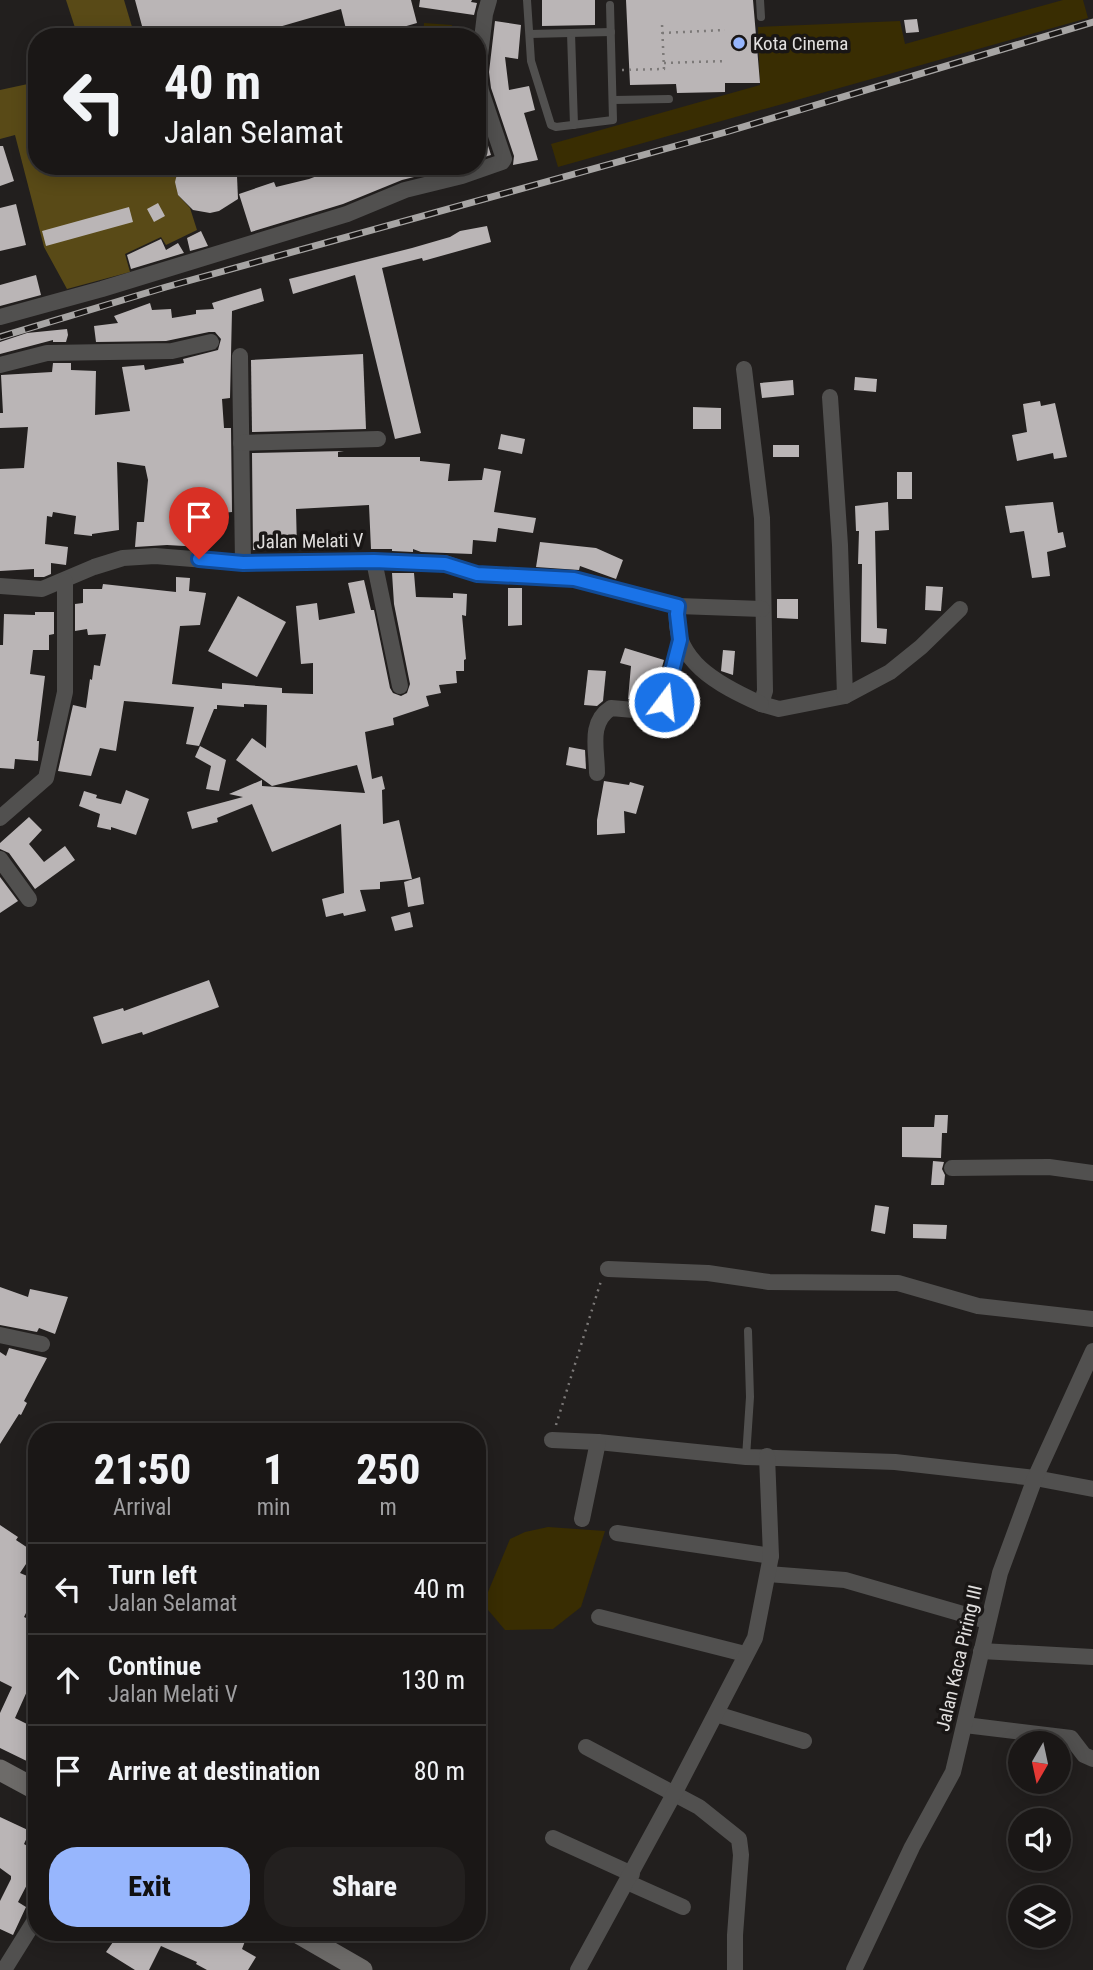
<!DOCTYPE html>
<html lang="en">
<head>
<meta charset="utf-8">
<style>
	body { margin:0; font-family:"Roboto Condensed",sans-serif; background:#23201f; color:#f1f3f6; height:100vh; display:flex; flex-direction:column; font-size:26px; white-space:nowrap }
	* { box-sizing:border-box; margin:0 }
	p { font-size:23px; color:#9f9fa1 }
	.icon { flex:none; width:38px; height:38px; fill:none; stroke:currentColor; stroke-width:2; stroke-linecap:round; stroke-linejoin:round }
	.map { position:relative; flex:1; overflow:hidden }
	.panel { position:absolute; left:28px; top:1423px; width:458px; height:518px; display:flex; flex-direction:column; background:#1a1716; border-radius:28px; box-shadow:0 4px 18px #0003,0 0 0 2px #383635 }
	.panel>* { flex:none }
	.top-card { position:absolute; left:28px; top:28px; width:458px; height:147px; border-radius:28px; box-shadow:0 4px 18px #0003,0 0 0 2px #383635; background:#1a1716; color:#f1f3f6; overflow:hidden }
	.needle { width:46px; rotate:189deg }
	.buttons { position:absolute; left:1008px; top:1731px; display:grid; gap:14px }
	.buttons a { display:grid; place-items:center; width:63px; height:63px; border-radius:50%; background:#1a1716; box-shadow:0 4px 18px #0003,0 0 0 2px #383635; font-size:35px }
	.pin { position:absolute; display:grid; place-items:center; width:60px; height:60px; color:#fff; margin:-72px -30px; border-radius:50% 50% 50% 0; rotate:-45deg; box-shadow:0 0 7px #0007 }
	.pin .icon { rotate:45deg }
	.me { position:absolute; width:77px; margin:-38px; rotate:15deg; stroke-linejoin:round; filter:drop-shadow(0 0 5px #0008) }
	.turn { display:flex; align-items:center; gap:24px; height:147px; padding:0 21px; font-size:32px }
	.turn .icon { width:91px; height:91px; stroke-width:2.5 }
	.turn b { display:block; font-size:49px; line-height:60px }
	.eta { display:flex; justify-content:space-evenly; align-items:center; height:119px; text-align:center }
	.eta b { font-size:42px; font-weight:800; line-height:49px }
	.primary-button { display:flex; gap:14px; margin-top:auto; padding:14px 21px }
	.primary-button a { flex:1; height:80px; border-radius:28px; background:#97b6fd; color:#111; font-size:28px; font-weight:800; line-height:80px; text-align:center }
	.primary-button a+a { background:#23201f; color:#f1f3f6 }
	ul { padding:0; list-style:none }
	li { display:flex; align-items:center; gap:21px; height:91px; padding:0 21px; border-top:2px solid #383635 }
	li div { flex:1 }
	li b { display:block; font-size:26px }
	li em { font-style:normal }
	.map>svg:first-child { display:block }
	.green { fill:#392d02 }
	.forest { fill:#594a17 }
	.building { fill:#bab5b6 }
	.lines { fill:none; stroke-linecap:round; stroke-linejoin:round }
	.path { stroke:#7c7978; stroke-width:2.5; stroke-dasharray:2 5; stroke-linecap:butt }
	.service { stroke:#51504f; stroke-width:8 }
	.minor { stroke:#51504f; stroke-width:16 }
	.secondary { stroke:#6d6b69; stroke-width:21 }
	.rail-casing { stroke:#a7a5a4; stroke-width:7 }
	.rail { stroke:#191615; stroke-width:4.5; stroke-dasharray:13; stroke-linecap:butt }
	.route-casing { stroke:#114b97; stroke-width:18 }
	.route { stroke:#1a73e8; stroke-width:12 }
	.poi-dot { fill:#97b6fd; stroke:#191615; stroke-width:2.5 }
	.labels { text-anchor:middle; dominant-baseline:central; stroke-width:7; stroke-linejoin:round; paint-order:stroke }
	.poi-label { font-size:19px; fill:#e1dfde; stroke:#191615; text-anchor:start }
	.street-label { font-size:19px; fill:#e1dfde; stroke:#191615 }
</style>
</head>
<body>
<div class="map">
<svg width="1093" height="1970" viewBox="0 0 1093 1970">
	<rect width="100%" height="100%" fill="#221f1e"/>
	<!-- green -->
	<g class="green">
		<path d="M1063,0h20l5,18 -530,149 -7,-23 209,-59 -2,-58 142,-6 5,23z"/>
		<path d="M424,23l28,2 -1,12h-28z"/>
		<path d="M548,1527l57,4 -24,76 -28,22 -48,1 -22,-26 27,-65 15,-7z"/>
	</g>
	<!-- forest -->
	<g class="forest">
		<path d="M66,0h58l11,37h-57z"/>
		<path d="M37,82v84h138l3,29 12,13 7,22 -31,15 -5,-8 -36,17 5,18 -63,17 -23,-42 -29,-112 -15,4v-49z"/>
	</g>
	<!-- building -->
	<g class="building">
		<path d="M135,0h276l6,23 -49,14h-20l-7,-28 -69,20 3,8h-130z"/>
		<path d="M420,0h52l-1,2 6,1 -3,12 -55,-8z"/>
		<path d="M542,0h53v25l-53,1z"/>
		<path d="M626,0h127l7,83h-35v9l-48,1 -1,-9 -46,1z"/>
		<path d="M917,19l2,13 -13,1 -2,-13z"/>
		<path d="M495,21l26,4 -3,34 -13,-2 4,33 20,-4 6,24 -11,3 14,47 -25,5 1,-9 -23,-68 -2,-16z"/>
		<path d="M478,114l13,41 -13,4z"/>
		<path d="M0,146h3l11,35 -14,5z"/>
		<path d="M179,166h54l4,10 1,23 -19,12 -9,2 -17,-3 -15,-15 -3,-13z"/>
		<path d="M360,166h98l-56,14 -59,24 -92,28 -12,-38 35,-12 2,5 33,-8 32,-12 1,4z"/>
		<path d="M158,203l7,13 -11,6 -7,-13z"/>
		<path d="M16,204l10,41 -26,6v-43z"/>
		<path d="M129,207l4,15 -87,24 -4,-15z"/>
		<path d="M487,226l4,16 -68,19 -1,-3 -40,10 39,165 -26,6 -40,-164 -62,19 -4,-15 123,-31 38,-11 10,-6z"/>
		<path d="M201,231l7,15 -18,5 -3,-13z"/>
		<path d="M161,239l5,11 12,-7 6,10 -53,16 -4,-14z"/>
		<path d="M36,275l5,20 -41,11v-21z"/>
		<path d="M261,288l3,13 -32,10 -2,87 -8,1 2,29h7l1,84 -10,1v23h-21v11l-34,-2 -32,2 2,-25h7l4,-42 -3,-14 -28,-4 2,68 -27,4v2l-18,-2 2,-18 -23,-4 -1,5 -5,-1 -2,28 23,3 -2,18 -15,-2v11l-7,3h-10v-8l-34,2v-102l24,-1 4,-41 -28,1v-15h3l-2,-38 51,-3 1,-9h18v7l25,1 -1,44 35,-4 -8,-44 22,-2 1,5 39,-7 -1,-4 35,-9 3,-11 -6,-7h-6l-43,9 -70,1 -2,-16 24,-3 -4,-7 36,-13 2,7 19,-1 1,9 24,-4v-4l18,-1 -2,-6z"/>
		<path d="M67,329l1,6 -2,7h-13v-2l-53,14v-12l27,-9z"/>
		<path d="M363,354l3,75 -114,3 -1,-72z"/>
		<path d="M855,377l22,2 -1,13 -22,-2z"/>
		<path d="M793,380l1,15 -32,3 -2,-15z"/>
		<path d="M1040,401l1,5 14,-3 12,54 -13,2 -1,-6 -36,8 -5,-26 15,-3 -4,-28z"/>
		<path d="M693,407l28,1v21h-28z"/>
		<path d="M501,434l24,5 -3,15 -24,-5z"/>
		<rect x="773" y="445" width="26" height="12"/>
		<path d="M344,451l-6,1v5h82v4l30,3 -2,17 34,-1 2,-12 17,3 -7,41 42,6 -3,15 -35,-5 -2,14 -23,-2 -1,14 -51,-2 -8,-3v3l-21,-1v-2h-21l-2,-44 -73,4 1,40 -44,1 -1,-97z"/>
		<rect x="897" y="472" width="15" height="27"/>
		<path d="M888,502l1,28 -14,1 2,97 10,1 -1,15 -25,-2 1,-78h-4l1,-33h-3l-1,-25z"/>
		<path d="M1053,502l5,31 5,-1 3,15 -19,5 3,24 -18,2 -8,-47 -14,2 -5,-27z"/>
		<path d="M540,542l56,6 27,12 -7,19 -36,-13 -1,4 -43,-3z"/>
		<path d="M392,573h22l2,24 37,1v-5l14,1 -1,22 -4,-1 4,44 -2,1v11h-8l1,12 -18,2 2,8 -15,3 3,10 -36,12 1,7 -29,7 7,47 10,-3 3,13 -3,1 1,34 16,-4 13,59 -32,3v7l-20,1 6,21 -22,5 -1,-3 -17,4 -4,-18 22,-6 -3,-69 -69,28 -20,-48 -35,14 1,4 -26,7 -5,-17 56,-15 -14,-3 33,-14v6l103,7 -8,-28 -85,21 -36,-26 16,-22 14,10 1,-43 -23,-1v3l-27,-2v4h-3l-15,37 -13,-2 8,-37 -70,-6 -8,50 -16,-3 -9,28 -33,-5 15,-66 13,3 4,-29 2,1 2,-15 6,1 6,-32 -18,1 -1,-6 -12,2v-27l8,-1v-14h19l1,-5 73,8v-15l14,1 -1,13 17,2 -6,32 -20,1 -8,58 50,5v-6l60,5v5l31,1v-31l-12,1 -5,-58 21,-3 2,17 36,-7 -7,-30 16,-3 7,30h3l16,78 3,5 8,3 6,-3 3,-9 -16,-80z"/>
		<path d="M926,586l17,1 -2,24 -16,-1z"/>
		<path d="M508,588h14v37l-14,1z"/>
		<path d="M238,596l48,26 -29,55 -49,-26z"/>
		<path d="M777,599h21v20l-21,-1z"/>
		<path d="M35,612h19v22l-5,1v15h-16l-3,24 15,2 -8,65h2l-1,20 -23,-2 -1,10 -14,-1v-123h3l1,-31 31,1z"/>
		<path d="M625,648l39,12 -11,39h-25l3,-33 -11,-3z"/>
		<path d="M723,650l12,1 -2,24 -12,-4z"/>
		<path d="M588,670l18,1 -3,30 -6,5 -13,-1z"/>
		<path d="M200,746l26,14 -7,31 -13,-2 5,-23 -16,-9z"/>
		<path d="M569,747l16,3 1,19 -20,-4z"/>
		<path d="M604,781l25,4 1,-3 14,4 -8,28 -12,-3 1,22 -28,2v-15z"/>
		<path d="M126,790l23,9 -13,36 -25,-8v3l-14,-3 3,-13 -21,-8 5,-15 13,4 -1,3 25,6z"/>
		<path d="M29,817l13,13 -13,14 15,18 21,-16 10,14 -40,29 -26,-36 -9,-4v-6z"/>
		<path d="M0,877l18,24 -18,12z"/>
		<path d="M420,877l4,27 -16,3 -4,-25z"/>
		<path d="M410,912l3,15 -18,4 -4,-14z"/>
		<path d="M209,980l10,27 -76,28 -1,-3 -40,12 -9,-27 30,-9 1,3z"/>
		<path d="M935,1115h13l-1,18h-5l-1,25 -39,-1v-30h32z"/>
		<path d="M933,1161l11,1 -2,7 3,6 -1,10h-13z"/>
		<path d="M875,1205l14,2 -4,27 -14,-3z"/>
		<path d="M913,1224l34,1 -1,14 -33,-1z"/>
		<path d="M0,1287l28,10 2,-8 38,8 -13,37 -16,-6 -2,4 -37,-7z"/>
		<path d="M9,1348l38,10 -23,43 3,2 -6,12 -2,-1 -19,30v-92l6,4z"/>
		<path d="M0,1525l18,12 -2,3 18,12 -14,21 17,7 -8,20 3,1 -8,16 13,6v46l-22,49 22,11v37l-37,-18v-35l12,-26 -12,-6z"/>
		<path d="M0,1817l30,14 -6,13 13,8v25l-5,-2 -14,27 8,5 -13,28 -13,-6v-28l11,-22v-3l-11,-8z"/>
		<path d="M120,1932h118l9,4 -5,13 14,8 -8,13h-41l-11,-6 1,-2 -36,-16 -12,24h-14l-29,-18z"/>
	</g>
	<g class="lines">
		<!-- path -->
		<g class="path">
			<path d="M662,33l63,-3"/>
			<path d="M664,63l62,-2"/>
			<path d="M622,70l42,-1 -2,-45"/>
			<path d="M556,1425l45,-144"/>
		</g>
		<!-- service -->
		<g class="service">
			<path d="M527,0l4,61 20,64 5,2 57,-7 -3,-115"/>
			<path d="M760,0l1,17"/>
			<path d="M571,33l3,92"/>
			<path d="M530,34l81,-2"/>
			<path d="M614,100l55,-1"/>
			<path d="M746,1457l4,-60 -2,-66"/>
		</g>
		<!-- minor -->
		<g class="minor">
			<path d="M478,72l7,-58 4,-14"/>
			<path d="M0,317l102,-28 245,-75 58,-24 57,-14 40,-14 2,-3 -23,-68 -3,-18"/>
			<path d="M240,356l3,207"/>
			<path d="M0,365l47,-12 125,-2 39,-9"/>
			<path d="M744,369l18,149 3,173 -4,13 18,5 66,-13 45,-24 31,-25 39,-38"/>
			<path d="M830,397l10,148 5,151"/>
			<path d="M241,443l137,-4"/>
			<path d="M374,561l26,125"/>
			<path d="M0,586l42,3 52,-22 29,-9 32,-2 88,7 131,-2 71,2 32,11 97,5 104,27 84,3"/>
			<path d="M678,606c-10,54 43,80 83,98"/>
			<path d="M597,773c0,-24 -9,-50 14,-65l34,3 15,-2 4,-7 16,-62"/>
			<path d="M0,818l46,-40 19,-86v-111"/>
			<path d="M0,859l29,40"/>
			<path d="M952,1168l97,-1 44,6"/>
			<path d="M608,1269l100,4 61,9 129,1 80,23 115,13"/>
			<path d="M0,1335l42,9"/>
			<path d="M552,1440l46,2 148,15 149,5 140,16 58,11"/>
			<path d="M582,1519l16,-77"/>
			<path d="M617,1533l154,23"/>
			<path d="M768,1574l77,6 142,41"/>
			<path d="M599,1617l146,37"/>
			<path d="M981,1651l112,6"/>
			<path d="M716,1714l88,27"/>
			<path d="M965,1725l106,13 13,17 9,4"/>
			<path d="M586,1747l113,60 40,32 2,16 -6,80v35"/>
			<path d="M553,1838l79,36"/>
			<path d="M627,1882l56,25"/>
			<path d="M4,1970l33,-53"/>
			<path d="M578,1970l96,-176 81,-156 16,-82 -4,-100"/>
			<path d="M854,1970l58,-123 41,-75 47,-199 35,-95 58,-127"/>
		</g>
		<!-- secondary -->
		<g class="secondary">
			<path d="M0,1770l37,20"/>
			<path d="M296,1932l66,38"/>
		</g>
		<!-- rail casing -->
		<g class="rail-casing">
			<path id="rail" d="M0,337l166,-50 560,-155 367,-110"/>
		</g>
		<!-- rail -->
		<use href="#rail" class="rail"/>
	</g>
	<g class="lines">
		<!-- route casing -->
		<g class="route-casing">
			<path id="route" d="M199,559l44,4 131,-2 71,3 32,10 97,5 104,27 -1,8 3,26 -16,62"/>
		</g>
		<!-- route -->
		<use href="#route" class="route"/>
	</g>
	<!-- markers -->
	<circle class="poi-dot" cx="739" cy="43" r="7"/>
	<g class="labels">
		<!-- poi labels -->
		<g class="poi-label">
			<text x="753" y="43">Kota Cinema</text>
		</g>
		<!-- street labels -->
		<g class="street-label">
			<text transform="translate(310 541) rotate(-1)">Jalan Melati V</text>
			<text transform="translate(959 1658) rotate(-77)">Jalan Kaca Piring III</text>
		</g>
	</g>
</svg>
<div class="buttons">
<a><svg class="needle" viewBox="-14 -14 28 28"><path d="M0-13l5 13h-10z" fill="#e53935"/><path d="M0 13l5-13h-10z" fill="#9f9fa1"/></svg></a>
<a><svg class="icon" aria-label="sound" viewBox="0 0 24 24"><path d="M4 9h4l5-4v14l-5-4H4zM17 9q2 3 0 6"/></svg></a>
<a><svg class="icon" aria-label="layers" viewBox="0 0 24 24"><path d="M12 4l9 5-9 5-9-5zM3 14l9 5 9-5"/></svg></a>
</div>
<div class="pin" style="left:199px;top:559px;background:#d93025"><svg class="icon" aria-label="arrive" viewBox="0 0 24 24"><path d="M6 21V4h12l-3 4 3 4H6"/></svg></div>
<svg class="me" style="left:664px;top:702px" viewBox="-20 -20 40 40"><circle r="17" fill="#1a73e8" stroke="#fff" stroke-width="3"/><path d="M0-11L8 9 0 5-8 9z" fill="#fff"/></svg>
<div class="top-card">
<div class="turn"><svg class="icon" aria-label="left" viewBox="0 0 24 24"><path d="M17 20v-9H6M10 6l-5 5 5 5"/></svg><div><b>40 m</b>Jalan Selamat</div></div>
</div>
<section class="panel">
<div class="eta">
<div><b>21:50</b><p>Arrival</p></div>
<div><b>1</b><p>min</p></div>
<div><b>250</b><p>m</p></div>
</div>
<ul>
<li><svg class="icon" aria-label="left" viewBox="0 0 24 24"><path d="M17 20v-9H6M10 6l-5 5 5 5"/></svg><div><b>Turn left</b><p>Jalan Selamat</p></div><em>40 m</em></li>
<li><svg class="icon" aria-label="ahead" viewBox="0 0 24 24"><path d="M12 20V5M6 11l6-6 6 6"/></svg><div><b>Continue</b><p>Jalan Melati V</p></div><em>130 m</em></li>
<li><svg class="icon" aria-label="arrive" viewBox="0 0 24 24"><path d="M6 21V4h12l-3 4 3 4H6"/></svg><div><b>Arrive at destination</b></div><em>80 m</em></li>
</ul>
<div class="primary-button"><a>Exit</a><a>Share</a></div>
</section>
</div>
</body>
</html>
